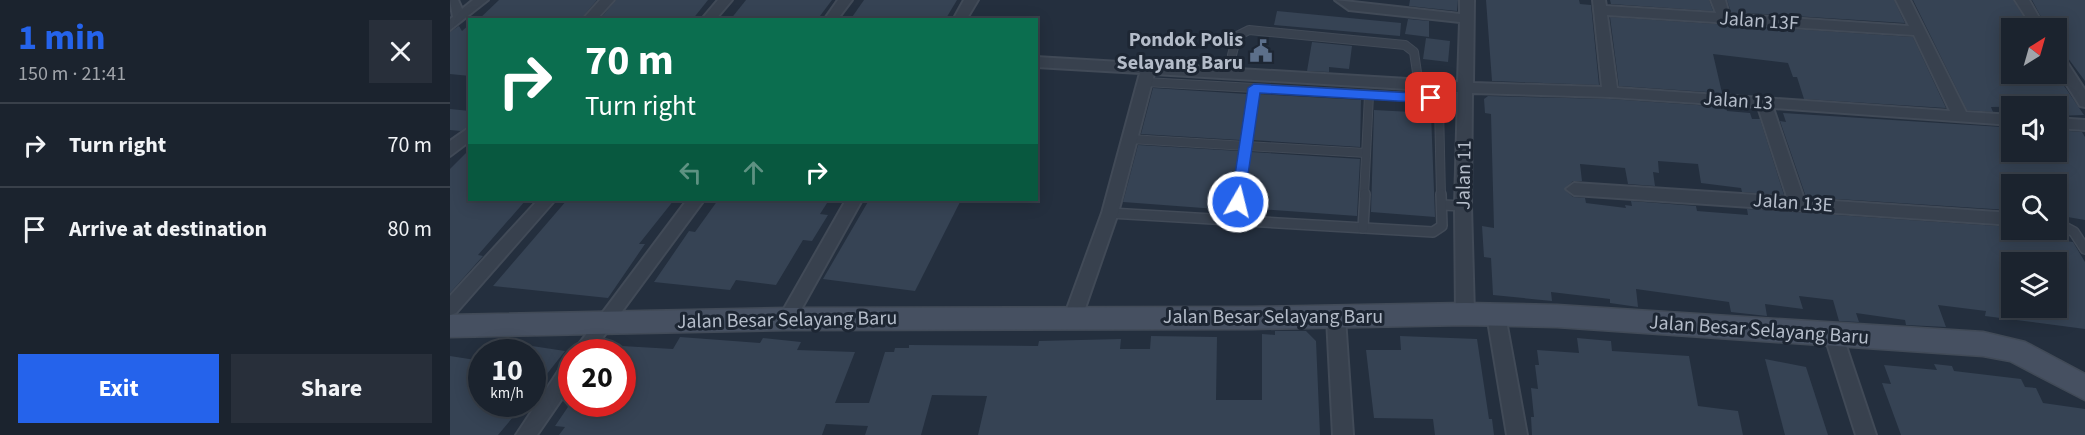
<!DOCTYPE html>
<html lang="en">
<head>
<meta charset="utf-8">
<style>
	body { margin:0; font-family:"Source Sans 3",sans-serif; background:#282f3a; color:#f1f3f6; height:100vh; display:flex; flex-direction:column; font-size:22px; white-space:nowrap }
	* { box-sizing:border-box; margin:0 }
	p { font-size:20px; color:#a0a4aa }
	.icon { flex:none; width:33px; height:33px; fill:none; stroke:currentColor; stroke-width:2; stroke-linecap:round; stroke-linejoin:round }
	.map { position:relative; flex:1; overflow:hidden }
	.sheet { display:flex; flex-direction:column; background:#1b232e; width:450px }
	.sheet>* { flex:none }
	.hud { position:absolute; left:18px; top:18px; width:570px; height:183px; border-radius:0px; box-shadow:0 3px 15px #0003,0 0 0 2px #39404a; background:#0b6e4f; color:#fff; overflow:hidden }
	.needle { width:39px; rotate:37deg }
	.tools { position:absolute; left:1551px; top:18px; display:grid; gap:12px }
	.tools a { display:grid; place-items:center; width:66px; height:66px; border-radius:0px; background:#1b232e; box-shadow:0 3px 15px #0003,0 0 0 2px #39404a; font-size:30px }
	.speed { position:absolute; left:18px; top:339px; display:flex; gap:12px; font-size:30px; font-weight:700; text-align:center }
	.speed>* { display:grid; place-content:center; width:78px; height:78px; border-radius:50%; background:#1b232e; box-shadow:0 3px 15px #0003,0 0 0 2px #39404a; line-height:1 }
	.speed small { font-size:15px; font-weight:400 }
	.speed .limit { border:9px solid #d22; background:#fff; color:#111 }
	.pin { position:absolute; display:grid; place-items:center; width:51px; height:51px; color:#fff; margin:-26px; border-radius:12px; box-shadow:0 3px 9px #0006 }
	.me { position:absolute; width:66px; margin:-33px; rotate:8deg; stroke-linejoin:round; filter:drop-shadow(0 0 4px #0008) }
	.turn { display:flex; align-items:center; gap:21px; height:126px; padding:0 18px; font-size:27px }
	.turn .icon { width:78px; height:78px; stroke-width:2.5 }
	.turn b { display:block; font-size:42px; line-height:51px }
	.lanes { display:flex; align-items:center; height:57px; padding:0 18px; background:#0003; justify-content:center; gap:30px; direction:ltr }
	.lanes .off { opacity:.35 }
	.round { display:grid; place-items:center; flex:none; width:63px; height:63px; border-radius:0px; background:#282f3a }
	.head { display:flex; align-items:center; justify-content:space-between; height:102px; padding:0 18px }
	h1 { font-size:36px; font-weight:700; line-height:45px; color:#2563eb }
	.cta { display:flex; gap:12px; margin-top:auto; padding:12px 18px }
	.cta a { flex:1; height:69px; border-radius:0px; background:#2563eb; color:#fff; font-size:24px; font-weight:700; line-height:69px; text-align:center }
	.cta a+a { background:#282f3a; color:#f1f3f6 }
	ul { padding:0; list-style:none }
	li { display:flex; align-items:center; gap:18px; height:84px; padding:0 18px; border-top:2px solid #39404a }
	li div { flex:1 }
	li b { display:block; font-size:22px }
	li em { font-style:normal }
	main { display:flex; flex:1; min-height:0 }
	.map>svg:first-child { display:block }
	.building { fill:#364354; fill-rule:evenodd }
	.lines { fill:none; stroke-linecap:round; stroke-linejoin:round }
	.lane-far1-casing { stroke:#414a57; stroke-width:10 }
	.lane-casing { stroke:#414a57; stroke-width:12 }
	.street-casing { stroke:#414a57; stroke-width:4 }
	.secondary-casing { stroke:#414a57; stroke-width:3 }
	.lane-far1 { stroke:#38414e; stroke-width:8 }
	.lane { stroke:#38414e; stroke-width:9 }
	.street { fill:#38414e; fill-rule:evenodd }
	.secondary { fill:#465061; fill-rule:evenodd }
	.route { fill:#2563eb; stroke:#184099; stroke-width:1.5 }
	.labels { text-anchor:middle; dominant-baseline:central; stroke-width:6; stroke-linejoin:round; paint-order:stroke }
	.street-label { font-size:20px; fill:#b4bcc9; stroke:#1d2633 }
	.poi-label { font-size:20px; font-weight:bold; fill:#b4bcc9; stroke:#1d2633; text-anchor:end }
</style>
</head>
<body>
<main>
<section class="sheet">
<div class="head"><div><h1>1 min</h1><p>150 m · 21:41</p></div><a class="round"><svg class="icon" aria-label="close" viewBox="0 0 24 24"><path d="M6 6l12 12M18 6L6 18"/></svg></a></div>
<ul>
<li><svg class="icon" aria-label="right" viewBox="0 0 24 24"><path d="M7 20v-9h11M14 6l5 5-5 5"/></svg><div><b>Turn right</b></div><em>70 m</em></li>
<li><svg class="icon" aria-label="arrive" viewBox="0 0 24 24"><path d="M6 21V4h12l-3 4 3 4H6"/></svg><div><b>Arrive at destination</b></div><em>80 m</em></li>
</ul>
<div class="cta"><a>Exit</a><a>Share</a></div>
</section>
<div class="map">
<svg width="1635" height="435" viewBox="0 0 1635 435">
	<rect width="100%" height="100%" fill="#242f3e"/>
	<!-- building -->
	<g class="building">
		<path d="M49,0h98l-17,20h-102z"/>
		<path d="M166,0h92l-16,20h-93z"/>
		<path d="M296,0h86l-15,20h-87z"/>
		<path d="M414,0h93l-12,20h-95z"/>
		<path d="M960,0h48l-1,11 -48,-5z"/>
		<path d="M1036,0h93l1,4 11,1 8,80 -107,-4z"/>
		<path d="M1160,0h99l4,11 -102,-7z"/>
		<path d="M1277,0h167l11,23 -174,-11z"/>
		<path d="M1463,0h100l18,28 -19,-1v47h44l28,41 -28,1v-10l-65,1 2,5 -26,-2z"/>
		<path d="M1582,0h53v81l-29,-39v-14h-9z"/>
		<path d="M827,11l124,12 -1,13 -126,-11z"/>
		<path d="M1160,17l303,20 33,71 -142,-9 -7,-22h-4l-5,-14 -75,-9 9,39 -103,-7z"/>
		<path d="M958,19l21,2v16l-24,-3z"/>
		<path d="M20,24v52l-20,-2v-42l9,-6 3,5z"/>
		<path d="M976,38l24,3 -2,21 -25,-3z"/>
		<path d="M862,42l40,4 -3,23 -20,-2v5l-22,-1z"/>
		<path d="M703,88l94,6 -7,46 -99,-6z"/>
		<path d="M809,94l102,6 -1,47 -108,-7z"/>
		<path d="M1038,96l122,3 116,8 1,4 23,2 2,6h8l24,76 -42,-3 -1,-4 -40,-5 -3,-19 -40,-3 1,12 -6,-1 2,14 -27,-2 -3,-16 -45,-4 2,17h-9l-9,8 9,8 12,1 1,5 40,5 -1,-3 7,1 -1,-5 65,5 1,5 51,4 -1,-6 265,18v3h11l2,5 11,2 37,5 12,20v67l-100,-13 1,-5 -48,-6 8,22 -40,-2 -1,-5 -49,-7 3,9 -20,-1 -6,-21 -34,-4 4,13 -38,-5 2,12 -36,-4 -2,-10 -93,-13 2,18 -28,-4v-4l-59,-7 1,9 -59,-6 -2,-37 -7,-1 -2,-31 12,2 -3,-114 -6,-1 -1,-14zM1562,262h44v46h-44z"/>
		<path d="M0,109l20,2v14l-9,6 -11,-1z"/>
		<path d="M924,110l57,3 4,104 -64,-5z"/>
		<path d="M1333,113l219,14 10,17v8h44v-22l26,2 3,5v83l-29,-5v-31h-44v11l-11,-2 7,17 -202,-13 -26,-76 6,1z"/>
		<path d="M688,145l101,6 -9,59 -107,-8z"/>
		<path d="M20,149v51h56l-48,55 5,1 -33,37v-124z"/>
		<path d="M801,152l109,7 -3,57 -113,-8z"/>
		<path d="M117,200h107l-35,44h6l-37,54 -115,-12z"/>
		<path d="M268,200h111l-9,14 8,1 -16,26 -9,-1 -27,45 -40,-5 -6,10 -76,-8 35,-51 6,1z"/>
		<path d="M419,200h92l-46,91 -92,-12z"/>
		<path d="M825,331h31l10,10 4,94h-342l9,-39 -55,-1 -11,40h-56l3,-9 -42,-2 -4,11h-263l6,-8 -10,-1 15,-22 52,4v-62l51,3 7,-12 80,6 3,-5 38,4 -4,8 58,2 -20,51h34l16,-51h9l1,-4h14v-3l129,1 1,-5 82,-2 -1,10h30l1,-13 66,1 -1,63h46v-66l13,1z"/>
		<path d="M950,336l77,3 12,80h3l2,16h-59l-2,-16 -59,-1 -8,-68h35z"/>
		<path d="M1127,338l34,3 1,10 77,5 9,50 40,5 5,24h-211l-1,-18h3l-3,-29 7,1 -3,-24h4l-2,-15 42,3z"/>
		<path d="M82,346l33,5 -33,42z"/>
		<path d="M0,356l32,5v43h42l-26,31h-48z"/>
		<path d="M1315,359l41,8 22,68h-43z"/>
		<path d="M1484,364l18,2 2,5 67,8 4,8 11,1 7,15 42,6v26h-184l-19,-52 9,1 -7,-19 53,5z"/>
	</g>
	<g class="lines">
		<!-- lane-far1 casing -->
		<g class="lane-far1-casing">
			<g id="lane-far1">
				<path d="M782,55l5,-19 12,-6 156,15 9,7 5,34"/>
				<path d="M695,82l286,16 8,8 2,90"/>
				<path d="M680,139l236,14"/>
				<path d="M788,196l16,-108"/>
				<path d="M914,196l5,-101"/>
			</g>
		</g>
		<!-- lane casing -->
		<g class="lane-casing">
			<g id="lane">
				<path d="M993,205l20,1"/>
				<path d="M660,213l323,19 9,-6 -1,-32"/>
				<path d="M785,220l4,-26"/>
				<path d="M1607,223l17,9 11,17"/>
				<path d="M913,228l2,-34"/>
			</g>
		</g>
		<!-- street casing -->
		<g class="street-casing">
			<g id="street">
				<path d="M0,0h8l4,9 11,-9h15l-38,30v-11l3,-2z"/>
				<path d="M150,0h14l-18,20h-14z"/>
				<path d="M268,0h14l-17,20h-14z"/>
				<path d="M388,0h14l-15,20h-13z"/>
				<path d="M514,0h14l-12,20h-13z"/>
				<path d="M885,0l125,14v-14h14l-1,83 129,4 -9,-87h12l1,6 110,7 -5,-13h14l4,14 180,12 -13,-26h14l56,112 46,3v10l-239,-17 31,91 208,14v12l-438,-30 -8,-6 8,-6 213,14 -29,-90 -148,-10 -138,-4 -1,113 3,108 -3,5 -6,3 -6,-3 -3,-5 -1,-108 3,-114 -304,-18 -36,139 -36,104 -3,5 -6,3 -6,-3 -3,-5 38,-104 38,-140 -104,-6v-10l422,25 2,-60 -111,-12zM1157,15l307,20 36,76 -333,-23z"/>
				<path d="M1565,0h14l16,28h-12z"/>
				<path d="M1606,52l5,1 24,37v17l-5,-1 -24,-38z"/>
				<path d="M1606,118l29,2v10l-29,-2z"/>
				<path d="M20,127v14l-20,15v-15z"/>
				<path d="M88,200h17l-99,113 -6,2v-19z"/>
				<path d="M237,200h17l-112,152h-19z"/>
				<path d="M396,200h16l-69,124 -6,3 -6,-3 -3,-5 3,-5z"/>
				<path d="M1606,217l7,1 2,5 -2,5 -6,1z"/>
				<path d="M1046,307l6,3 3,5 22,120h-20l-20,-120 3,-5z"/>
				<path d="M886,310l6,3 3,5 8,117h-20l-6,-117 3,-5z"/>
				<path d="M1383,326l6,3 3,5 34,101h-20l-32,-101 3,-5z"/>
				<path d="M122,359v25l-35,51h-21l49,-74z"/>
			</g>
		</g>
		<!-- secondary casing -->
		<g class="secondary-casing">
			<path id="secondary" d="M1015,303l92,2 426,27 42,10 60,32v26l-75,-39 -27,-5 -426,-29 -92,-2 -213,4 -465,1 -337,7v-22l337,-7 465,-1z"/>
		</g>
		<!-- lane-far1 -->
		<use href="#lane-far1" class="lane-far1"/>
		<!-- lane -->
		<use href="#lane" class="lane"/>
		<!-- street -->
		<use href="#street" class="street"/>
		<!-- secondary -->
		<use href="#secondary" class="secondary"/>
	</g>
	<!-- route -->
	<path class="route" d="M804,84l177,10 6,4 -6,5 -171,-10 -16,109 -6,5 -7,-5 17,-114z"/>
	<!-- icons -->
	<defs>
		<g id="civic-bare" transform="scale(1.8)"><path d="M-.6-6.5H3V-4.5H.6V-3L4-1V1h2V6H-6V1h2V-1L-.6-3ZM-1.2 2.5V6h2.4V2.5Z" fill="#5c6f8a" stroke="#1d2633" stroke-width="2.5" paint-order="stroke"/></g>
	</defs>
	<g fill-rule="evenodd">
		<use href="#civic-bare" x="811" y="51"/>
	</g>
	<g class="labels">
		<!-- street labels -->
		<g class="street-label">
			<text transform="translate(1309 21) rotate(4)">Jalan 13F</text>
			<text transform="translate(1288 101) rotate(4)">Jalan 13</text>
			<text transform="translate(1014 175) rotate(-89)">Jalan 11</text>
			<text transform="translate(1343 203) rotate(4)">Jalan 13E</text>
			<text x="823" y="317">Jalan Besar Selayang Baru</text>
			<text transform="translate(337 320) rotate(-1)">Jalan Besar Selayang Baru</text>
			<text transform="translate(1309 330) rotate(4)">Jalan Besar Selayang Baru</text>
		</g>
		<!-- poi labels -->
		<g class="poi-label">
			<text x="793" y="40">Pondok Polis<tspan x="793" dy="23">Selayang Baru</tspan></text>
		</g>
	</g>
</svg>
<div class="tools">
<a><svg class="needle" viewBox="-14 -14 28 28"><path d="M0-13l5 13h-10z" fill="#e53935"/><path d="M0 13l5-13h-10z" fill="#a0a4aa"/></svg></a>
<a><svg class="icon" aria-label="sound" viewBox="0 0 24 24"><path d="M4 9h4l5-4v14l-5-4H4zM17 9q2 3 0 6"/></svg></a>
<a><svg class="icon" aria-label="search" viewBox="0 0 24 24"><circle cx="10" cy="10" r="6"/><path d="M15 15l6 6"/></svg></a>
<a><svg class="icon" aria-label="layers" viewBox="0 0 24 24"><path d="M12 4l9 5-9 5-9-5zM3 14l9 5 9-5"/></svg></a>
</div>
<div class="speed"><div>10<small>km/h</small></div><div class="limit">20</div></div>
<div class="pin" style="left:981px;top:98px;background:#d93025"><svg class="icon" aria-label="arrive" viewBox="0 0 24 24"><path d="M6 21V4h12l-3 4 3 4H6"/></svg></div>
<svg class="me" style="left:788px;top:202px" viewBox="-20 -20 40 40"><circle r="17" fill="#2563eb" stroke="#fff" stroke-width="3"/><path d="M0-11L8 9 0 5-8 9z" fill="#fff"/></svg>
<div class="hud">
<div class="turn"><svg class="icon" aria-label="right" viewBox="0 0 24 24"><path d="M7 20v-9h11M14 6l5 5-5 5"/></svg><div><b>70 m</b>Turn right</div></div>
<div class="lanes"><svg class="icon off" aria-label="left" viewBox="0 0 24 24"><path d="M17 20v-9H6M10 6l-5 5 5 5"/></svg><svg class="icon off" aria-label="ahead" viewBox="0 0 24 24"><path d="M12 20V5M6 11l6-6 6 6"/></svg><svg class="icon" aria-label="right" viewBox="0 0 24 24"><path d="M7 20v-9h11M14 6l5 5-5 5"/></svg></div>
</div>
</div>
</main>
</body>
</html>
